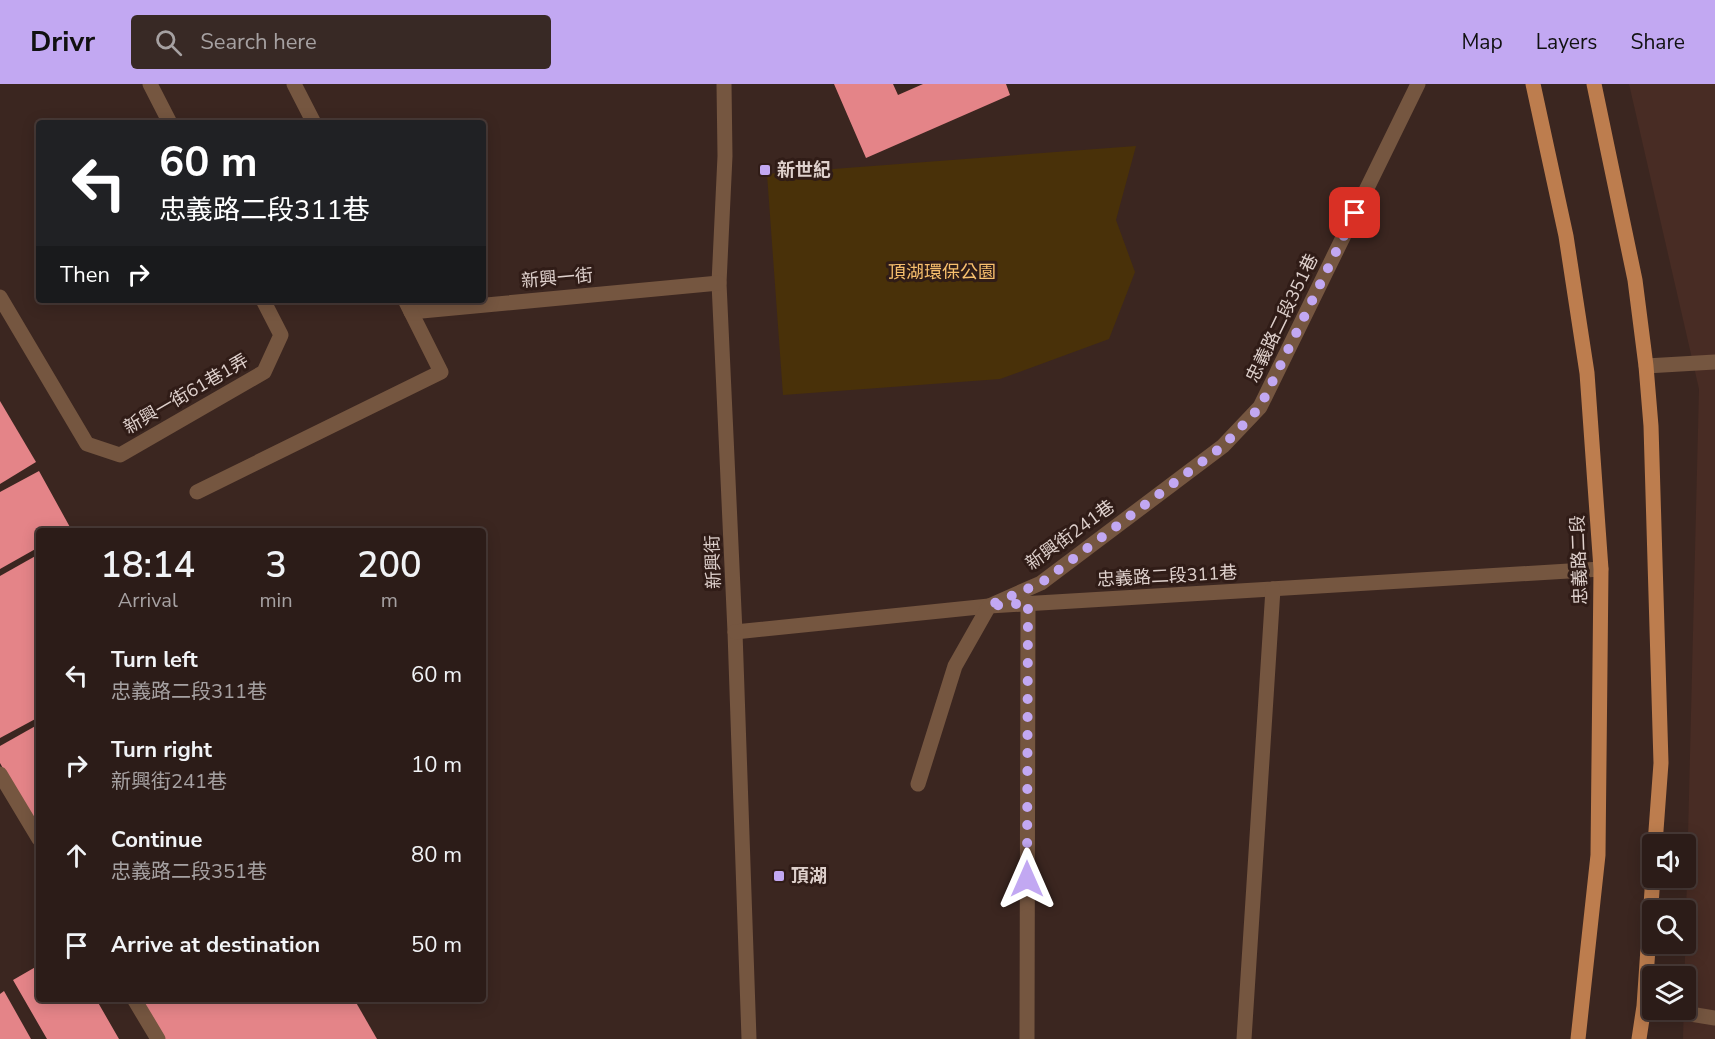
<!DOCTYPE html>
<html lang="en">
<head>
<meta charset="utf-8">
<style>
	body { margin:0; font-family:"Nunito Sans","Noto Sans TC",sans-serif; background:#382925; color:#f1f3f6; height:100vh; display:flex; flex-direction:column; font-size:22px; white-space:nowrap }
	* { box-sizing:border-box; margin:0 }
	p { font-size:20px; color:#a6a1a2 }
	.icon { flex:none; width:33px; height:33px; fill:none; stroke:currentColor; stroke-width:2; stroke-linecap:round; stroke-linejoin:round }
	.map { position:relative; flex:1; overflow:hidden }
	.panel { position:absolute; left:36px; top:444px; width:450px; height:474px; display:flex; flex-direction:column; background:#2c1c18; border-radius:6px; box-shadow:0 3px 15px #0003,0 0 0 2px #483a37 }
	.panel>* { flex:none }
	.banner { position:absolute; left:36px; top:36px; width:450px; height:183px; border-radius:6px; box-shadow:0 3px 15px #0003,0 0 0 2px #483a37; background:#202124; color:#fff; overflow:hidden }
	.tools { position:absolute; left:1642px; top:750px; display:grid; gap:12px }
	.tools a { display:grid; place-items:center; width:54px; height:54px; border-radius:6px; background:#2c1c18; box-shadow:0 3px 15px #0003,0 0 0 2px #483a37; font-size:30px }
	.pin { position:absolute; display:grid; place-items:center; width:51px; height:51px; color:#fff; margin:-26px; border-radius:12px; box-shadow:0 3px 9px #0006 }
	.me { position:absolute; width:66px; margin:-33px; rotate:0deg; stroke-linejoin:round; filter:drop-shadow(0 0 4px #0008) }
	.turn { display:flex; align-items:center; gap:21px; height:126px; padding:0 24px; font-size:27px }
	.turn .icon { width:78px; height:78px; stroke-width:2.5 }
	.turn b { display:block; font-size:42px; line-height:51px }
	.then { display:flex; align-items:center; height:57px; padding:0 24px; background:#0003; gap:12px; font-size:22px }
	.eta { display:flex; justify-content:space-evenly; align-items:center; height:102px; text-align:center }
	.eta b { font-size:36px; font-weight:600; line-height:42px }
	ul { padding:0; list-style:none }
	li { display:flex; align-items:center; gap:18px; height:90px; padding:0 24px }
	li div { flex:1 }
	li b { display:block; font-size:22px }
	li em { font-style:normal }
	header { display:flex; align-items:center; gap:36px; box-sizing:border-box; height:84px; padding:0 30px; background:#c2a8f2; color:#111 }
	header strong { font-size:28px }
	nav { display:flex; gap:33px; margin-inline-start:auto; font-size:21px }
	.search { width:420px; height:54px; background:#382925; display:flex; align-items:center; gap:15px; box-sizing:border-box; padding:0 21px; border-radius:6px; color:#a6a1a2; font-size:22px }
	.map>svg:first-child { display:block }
	.built { fill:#482c24 }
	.green { fill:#493109 }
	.building { fill:#e48488 }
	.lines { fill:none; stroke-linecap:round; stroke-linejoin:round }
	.minor { stroke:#755640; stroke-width:15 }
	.major { stroke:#bd7d4e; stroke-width:15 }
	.route { stroke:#c2a8f2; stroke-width:10; stroke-dasharray:0 18 }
	.poi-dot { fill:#c2a8f2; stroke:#301c17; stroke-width:2 }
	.labels { text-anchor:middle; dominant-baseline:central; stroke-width:6; stroke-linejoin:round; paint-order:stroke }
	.poi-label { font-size:18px; font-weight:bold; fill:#ded0cc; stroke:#301c17; text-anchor:start }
	.park-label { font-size:18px; fill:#f8bf6d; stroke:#301c17 }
	.street-label { font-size:18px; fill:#ded0cc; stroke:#301c17 }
</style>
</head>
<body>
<header>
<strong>Drivr</strong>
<div class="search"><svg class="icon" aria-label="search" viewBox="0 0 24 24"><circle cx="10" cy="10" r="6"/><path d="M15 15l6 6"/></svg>Search here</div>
<nav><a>Map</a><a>Layers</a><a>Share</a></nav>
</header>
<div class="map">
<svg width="1715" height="955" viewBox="0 0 1715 955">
	<rect width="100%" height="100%" fill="#3b2620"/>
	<!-- built -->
	<path class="built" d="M1629,0h86v955h-32l16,-650z"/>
	<!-- green -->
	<path class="green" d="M1136,62l-20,74 19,52 -26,67 -109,40 -217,16 -16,-221z"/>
	<!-- building -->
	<g class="building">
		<path d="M834,0h59l5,11 25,-11h83l4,11 -144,63z"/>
		<path d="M0,317l36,61 -36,22z"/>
		<path d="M39,387l32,58 -32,2v16l-39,22v-77z"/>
		<path d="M39,470v163l-39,21v-162z"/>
		<path d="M39,640v109l-39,-70v-17z"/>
		<path d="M39,881v34h57l23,40h-72l-34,-59z"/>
		<path d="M4,907l27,48h-31v-45z"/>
		<path d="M141,915h213l23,40h-213z"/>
	</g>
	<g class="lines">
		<!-- minor -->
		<g class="minor">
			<path d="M150,0l20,39"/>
			<path d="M294,0l20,39"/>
			<path d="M724,0l1,72 -6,127 16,349 14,407"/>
			<path d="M0,213l87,147 33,11 144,-83 17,-37 -18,-35"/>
			<path d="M405,216l6,12 308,-29"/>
			<path d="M1646,282l69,-4"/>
			<path d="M197,408l244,-120 -30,-60"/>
			<path d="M735,548l254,-26 612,-37"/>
			<path d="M0,690l39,65"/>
			<path d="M918,700l37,-118 34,-60 52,-23 182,-137 37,-39 158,-323"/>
			<path d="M134,915l24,40"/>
			<path d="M1666,926l49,8"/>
			<path d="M1027,955l1,-435"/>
			<path d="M1244,955l29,-450"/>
		</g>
		<!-- major -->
		<g class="major">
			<path d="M1533,0l33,152 21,137 14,196 -3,286 -20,184"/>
			<path d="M1594,0l41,196 11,86 5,60 10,337 -6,81"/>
			<path d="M1639,955l5,-33 9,-130"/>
		</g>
	</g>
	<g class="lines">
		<!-- route -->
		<path class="route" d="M1027,795l1,-276 -40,3 53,-23 182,-137 37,-39 95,-194"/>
	</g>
	<!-- markers -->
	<g class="poi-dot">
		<rect x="759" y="80" width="12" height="12" rx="3"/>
		<rect x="773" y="786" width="12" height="12" rx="3"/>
	</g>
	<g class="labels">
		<!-- poi labels -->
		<g class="poi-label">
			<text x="777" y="86">新世紀</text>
			<text x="791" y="792">頂湖</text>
		</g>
		<!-- park labels -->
		<g class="park-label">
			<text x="942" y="188">頂湖環保公園</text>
		</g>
		<!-- street labels -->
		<g class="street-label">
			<text transform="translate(557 194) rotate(-5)">新興一街</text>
			<text transform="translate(1282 234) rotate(-64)">忠義路二段351巷</text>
			<text transform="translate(186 310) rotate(-30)">新興一街61巷1弄</text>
			<text transform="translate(1070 451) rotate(-36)">新興街241巷</text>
			<text transform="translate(1579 476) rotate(-92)">忠義路二段</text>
			<text transform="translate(713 478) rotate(-92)">新興街</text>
			<text transform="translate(1167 492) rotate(-3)">忠義路二段311巷</text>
		</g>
	</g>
</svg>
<div class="tools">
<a><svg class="icon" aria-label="sound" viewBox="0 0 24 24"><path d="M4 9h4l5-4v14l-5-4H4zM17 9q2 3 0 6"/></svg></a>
<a><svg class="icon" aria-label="search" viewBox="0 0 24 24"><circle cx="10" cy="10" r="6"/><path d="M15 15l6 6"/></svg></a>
<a><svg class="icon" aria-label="layers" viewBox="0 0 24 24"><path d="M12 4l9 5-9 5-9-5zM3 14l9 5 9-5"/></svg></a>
</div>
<div class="pin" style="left:1355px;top:129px;background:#d93025"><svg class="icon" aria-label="arrive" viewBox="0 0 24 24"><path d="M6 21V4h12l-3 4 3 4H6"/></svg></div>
<svg class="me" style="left:1027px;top:795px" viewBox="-20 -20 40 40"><path d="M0-17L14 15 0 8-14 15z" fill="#c2a8f2" stroke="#fff" stroke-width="4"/></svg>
<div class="banner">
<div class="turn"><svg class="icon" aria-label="left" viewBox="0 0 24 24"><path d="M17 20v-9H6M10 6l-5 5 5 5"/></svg><div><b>60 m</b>忠義路二段311巷</div></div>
<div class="then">Then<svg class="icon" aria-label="right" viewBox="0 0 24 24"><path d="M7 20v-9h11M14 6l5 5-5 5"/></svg></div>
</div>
<section class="panel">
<div class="eta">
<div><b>18:14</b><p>Arrival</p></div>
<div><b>3</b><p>min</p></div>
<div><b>200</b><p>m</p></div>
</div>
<ul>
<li><svg class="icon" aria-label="left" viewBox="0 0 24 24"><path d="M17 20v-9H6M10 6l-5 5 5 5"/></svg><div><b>Turn left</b><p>忠義路二段311巷</p></div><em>60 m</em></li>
<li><svg class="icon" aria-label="right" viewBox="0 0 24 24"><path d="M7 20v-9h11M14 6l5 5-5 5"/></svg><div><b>Turn right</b><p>新興街241巷</p></div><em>10 m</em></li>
<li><svg class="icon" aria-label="ahead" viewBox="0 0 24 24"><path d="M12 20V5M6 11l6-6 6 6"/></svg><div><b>Continue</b><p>忠義路二段351巷</p></div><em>80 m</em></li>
<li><svg class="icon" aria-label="arrive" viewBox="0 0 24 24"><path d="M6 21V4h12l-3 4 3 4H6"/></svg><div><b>Arrive at destination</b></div><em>50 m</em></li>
</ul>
</section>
</div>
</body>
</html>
